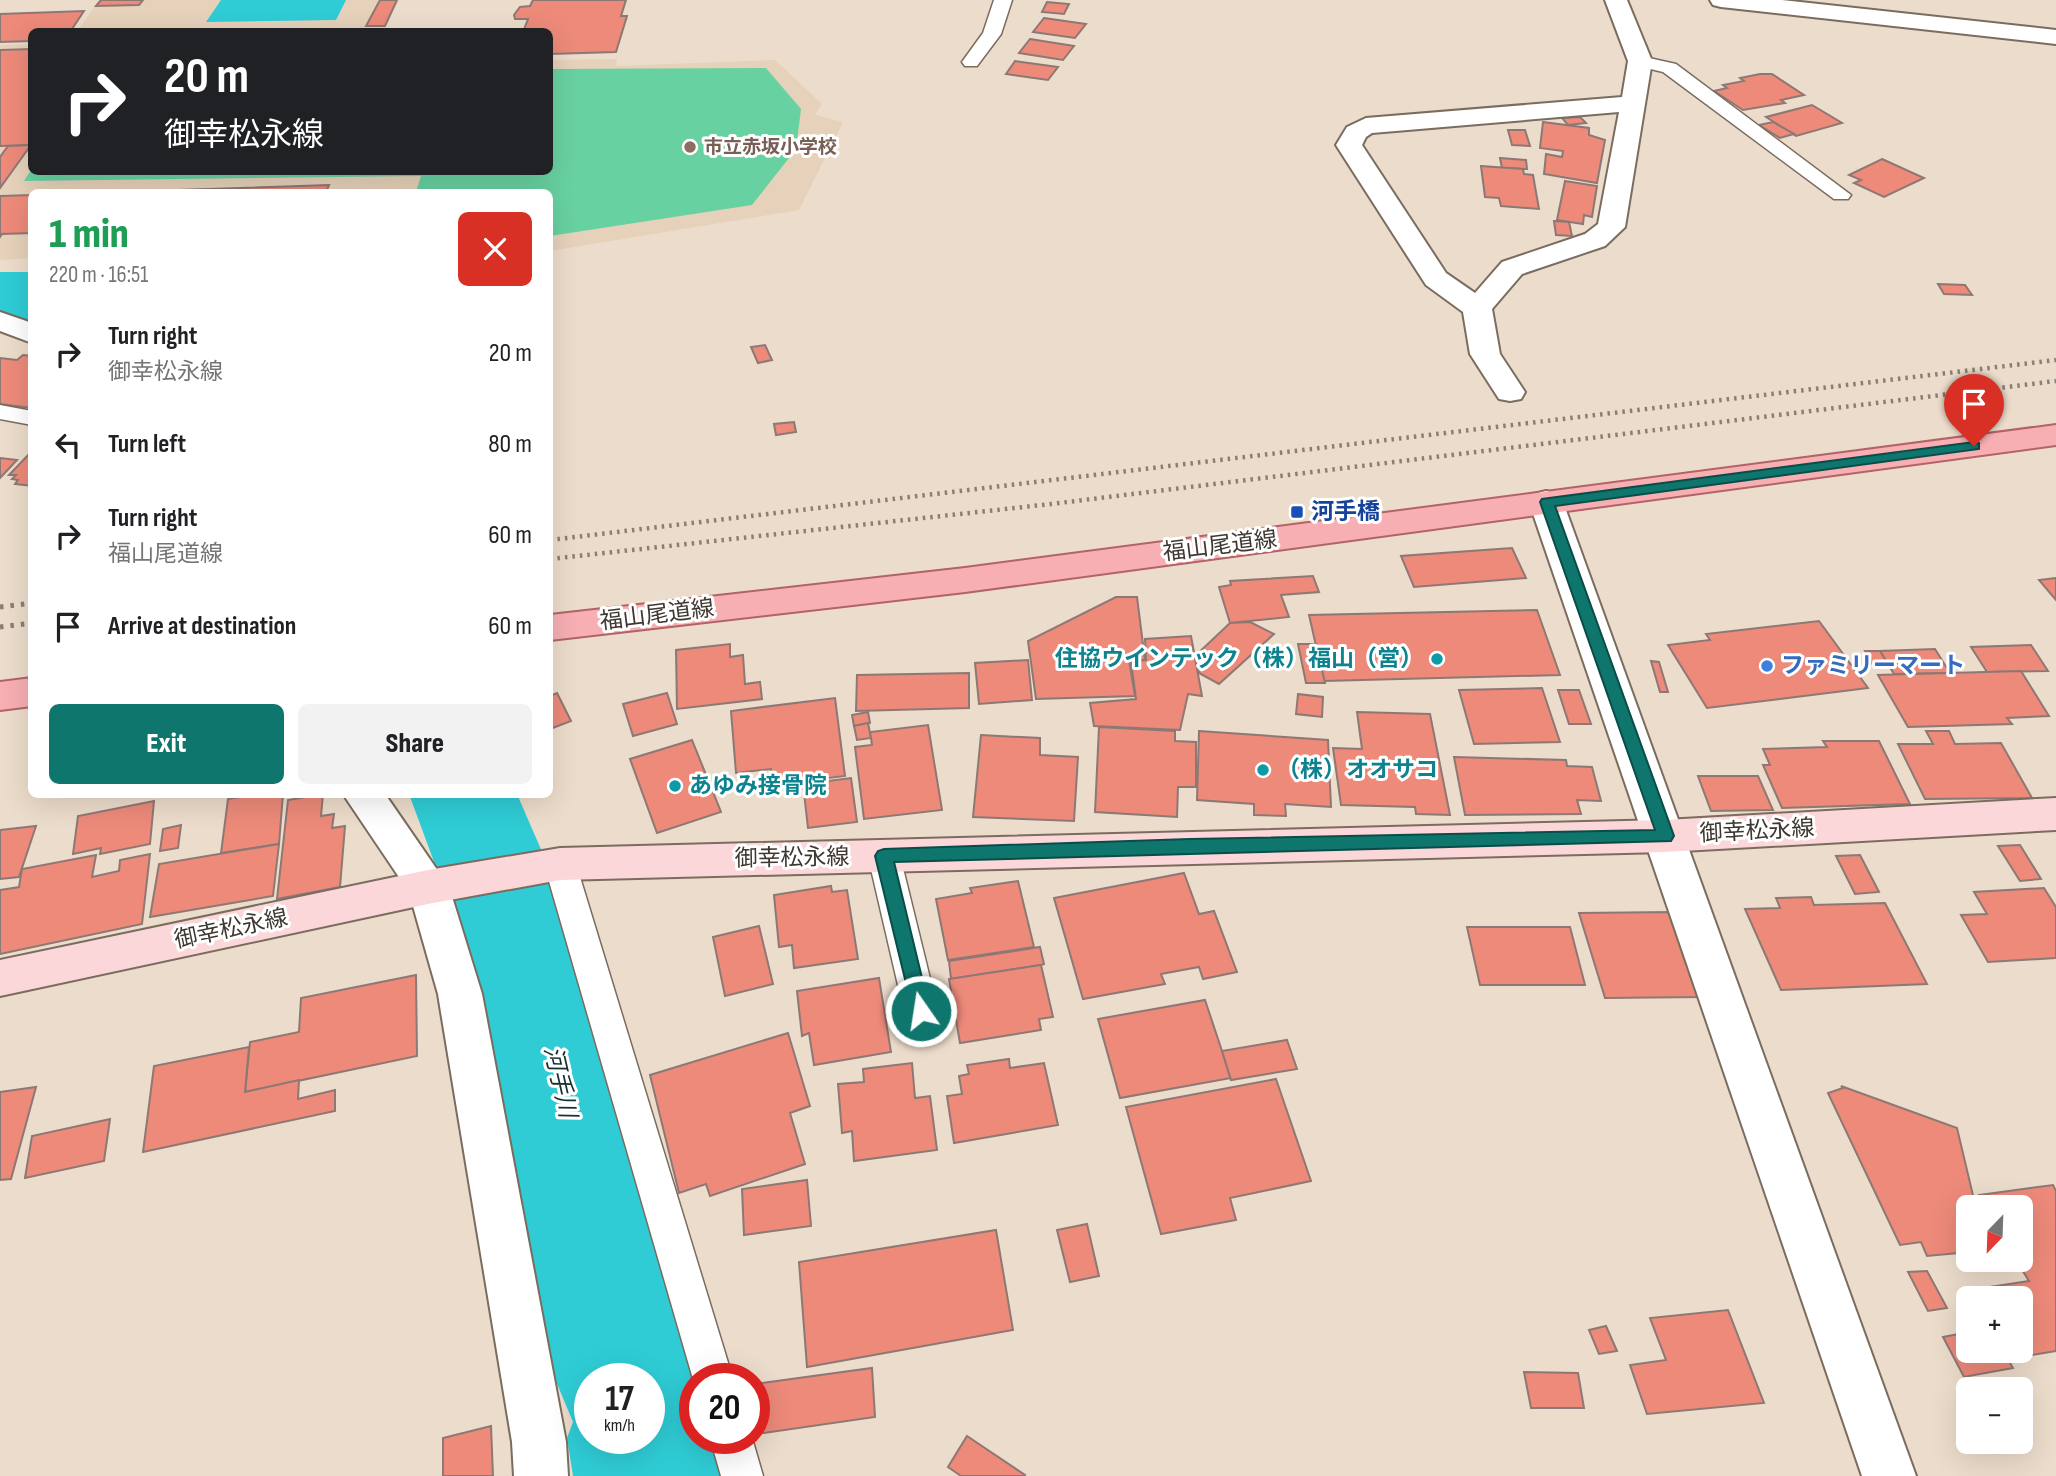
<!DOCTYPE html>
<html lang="en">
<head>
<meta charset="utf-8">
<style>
	body { margin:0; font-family:"Sofia Sans Condensed","Noto Sans JP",sans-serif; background:#f2f2f2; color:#202124; height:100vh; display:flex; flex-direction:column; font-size:26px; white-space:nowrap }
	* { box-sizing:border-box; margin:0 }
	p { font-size:23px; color:#757577 }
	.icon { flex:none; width:38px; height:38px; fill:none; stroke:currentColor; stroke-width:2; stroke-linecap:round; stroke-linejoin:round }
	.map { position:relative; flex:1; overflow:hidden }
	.sheet { position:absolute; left:28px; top:189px; width:525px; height:609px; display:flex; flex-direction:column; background:#fff; border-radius:10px; box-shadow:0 7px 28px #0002 }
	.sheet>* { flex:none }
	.hud { position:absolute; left:28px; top:28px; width:525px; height:147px; border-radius:10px; box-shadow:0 7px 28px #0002; background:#202124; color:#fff; overflow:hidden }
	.needle { width:46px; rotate:203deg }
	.fabs { position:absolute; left:1956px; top:1195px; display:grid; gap:14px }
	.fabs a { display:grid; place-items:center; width:77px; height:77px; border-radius:10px; background:#fff; box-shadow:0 7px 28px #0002; font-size:35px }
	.speed { position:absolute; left:574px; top:1363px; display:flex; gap:14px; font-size:35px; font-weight:700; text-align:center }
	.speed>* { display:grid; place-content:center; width:91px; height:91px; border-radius:50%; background:#fff; box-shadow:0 7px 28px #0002; line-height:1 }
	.speed small { font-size:18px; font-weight:400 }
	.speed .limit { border:10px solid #d22; background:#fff; color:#111 }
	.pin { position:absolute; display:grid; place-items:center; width:60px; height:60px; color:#fff; margin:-72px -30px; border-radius:50% 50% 50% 0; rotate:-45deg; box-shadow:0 0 7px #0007 }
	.pin .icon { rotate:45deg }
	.me { position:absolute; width:77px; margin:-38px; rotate:347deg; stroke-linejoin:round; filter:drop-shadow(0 0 5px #0008) }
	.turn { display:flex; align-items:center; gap:24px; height:147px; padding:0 21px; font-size:32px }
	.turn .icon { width:91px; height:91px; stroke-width:2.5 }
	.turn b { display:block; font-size:49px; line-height:60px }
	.round { display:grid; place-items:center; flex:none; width:74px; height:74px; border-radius:10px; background:#f2f2f2 }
	.headline { display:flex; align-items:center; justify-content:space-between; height:119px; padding:0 21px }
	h1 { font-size:42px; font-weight:800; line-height:52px; color:#1e9e55 }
	.action { display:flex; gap:14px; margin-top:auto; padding:14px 21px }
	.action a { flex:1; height:80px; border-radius:10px; background:#0f766e; color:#fff; font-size:28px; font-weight:800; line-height:80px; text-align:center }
	.action a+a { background:#f2f2f2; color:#202124 }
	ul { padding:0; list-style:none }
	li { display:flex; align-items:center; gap:21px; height:91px; padding:0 21px }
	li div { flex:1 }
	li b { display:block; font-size:26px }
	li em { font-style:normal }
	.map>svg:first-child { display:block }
	.built { fill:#e6d1ba }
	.green { fill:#68d1a1 }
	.water { fill:#2fccd6 }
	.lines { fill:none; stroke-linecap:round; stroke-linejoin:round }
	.river { fill:#2fccd6; fill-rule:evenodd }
	.building { fill:#ed8a7a; stroke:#8e7874; stroke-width:2 }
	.lane-casing { stroke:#7a6c5e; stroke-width:3 }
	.street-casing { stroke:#7a6c5e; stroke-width:4 }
	.secondary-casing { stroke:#7a6c5e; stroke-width:4 }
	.primary-casing { stroke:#b26366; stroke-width:4 }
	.lane { fill:#fff; fill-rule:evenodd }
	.street { fill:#fff; fill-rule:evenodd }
	.secondary { fill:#fbd7da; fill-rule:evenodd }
	.primary { fill:#f7afb4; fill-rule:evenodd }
	.rail-far1 { stroke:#897f73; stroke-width:4.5; stroke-dasharray:2.5 5; stroke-linecap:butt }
	.rail { stroke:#897f73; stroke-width:5; stroke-dasharray:3.5 7; stroke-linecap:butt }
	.route { fill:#0f766e; stroke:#0a4d48; stroke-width:2 }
	.education-dot { fill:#8d6e63; stroke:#fff; stroke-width:2.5 }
	.transit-dot { fill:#1a4fb4; stroke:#fff; stroke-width:2.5 }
	.culture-dot { fill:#0f9aa8; stroke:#fff; stroke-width:2.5 }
	.shop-dot { fill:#3f7fe0; stroke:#fff; stroke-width:2.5 }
	.labels { text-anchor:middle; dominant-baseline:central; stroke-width:6; stroke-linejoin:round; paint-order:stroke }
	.far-education-label { font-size:19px; font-weight:bold; fill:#785e54; stroke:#fff; text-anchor:start }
	.transit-label { font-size:23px; font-weight:bold; fill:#164399; stroke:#fff; text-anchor:start }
	.street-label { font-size:23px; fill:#3e3831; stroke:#fff }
	.culture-label { font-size:23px; font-weight:bold; fill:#0d838f; stroke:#fff; text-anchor:start }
	.shop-label { font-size:23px; font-weight:bold; fill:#366cbe; stroke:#fff; text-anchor:start }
	.water-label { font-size:24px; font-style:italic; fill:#162f30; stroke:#fff }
</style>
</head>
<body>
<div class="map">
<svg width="2056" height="1476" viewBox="0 0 2056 1476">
	<rect width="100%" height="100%" fill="#ecdccb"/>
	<!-- built -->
	<g class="built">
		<path d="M99,0h300l-16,31 -306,1z"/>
		<path d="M31,44l1,128h518v-112l67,-1 -1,7 159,-6 47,44 -7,11 28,7 -44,88 -249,41v-59h-518l-1,66 -31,2v-215z"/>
	</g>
	<!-- green -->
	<path class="green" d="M766,68l35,41 -5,40 -44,56 -202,31v-44h-134l5,-16 -397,5 7,-11 519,2v-103z"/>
	<!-- water -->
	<path class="water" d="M221,0h125l-10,20 -130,2z"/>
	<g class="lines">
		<!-- river -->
		<g class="river">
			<rect x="0" y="272" width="32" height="48"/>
			<path d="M409,794h108l81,187 101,398h-4v59h19l9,38h-150l-6,-38 6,-16 -18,-43 -77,-398zM590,1379h59v59h-59z"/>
		</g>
	</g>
	<!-- building -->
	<g class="building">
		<path d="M101,0h42l-4,5 -43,1z"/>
		<path d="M380,0h17l-12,26h-19z"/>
		<path d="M533,0h93l-5,16h6l-11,36 -66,2v-22h-27l5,-13h-13l-1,-4 6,-8 10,-1z"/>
		<path d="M1047,2l22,2 -5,10 -22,-2z"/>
		<path d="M84,11l-14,21h-38v9l-32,1v-28z"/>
		<path d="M1044,18l42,6 -11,14 -42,-6z"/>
		<path d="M1030,39l44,7 -11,14 -44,-7z"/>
		<path d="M32,49v96l-32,1v-96z"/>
		<path d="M1015,61l43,6 -10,13 -42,-6z"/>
		<path d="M1760,74h12l32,21 -23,5 4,3 -42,7 -29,-19 13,-3 -4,-3 21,-4 -4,-3z"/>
		<path d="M1812,105l30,18 -46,13 -30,-19z"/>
		<path d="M1580,117l6,6 -18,2 -6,-7z"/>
		<path d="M1543,122l46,6v7l16,5 -8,43 -53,-9 2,-20 16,3 1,-6 -23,-3z"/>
		<path d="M1773,122l21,12 -14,4 -21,-13z"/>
		<path d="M1508,130h17l5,16 -18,-1z"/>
		<path d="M31,145l-31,43v-31l8,-11z"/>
		<path d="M1500,158l26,2 1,9 -25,-1z"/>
		<path d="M1882,159l42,19 -40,19 -30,-14 7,-3 -12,-5z"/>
		<path d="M1481,166l42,3 1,5 9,1 6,34 -38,-3 -2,-8 -14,-1z"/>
		<path d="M1565,181l32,5 -5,31 -8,-2 -1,9 -26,-4z"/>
		<path d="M329,185l-3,7h-212z"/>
		<path d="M32,195v38l-30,1 -2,3v-41z"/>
		<path d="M1554,221l15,1 3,14 -16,-1z"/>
		<path d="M1938,284l27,1 7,10 -28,-1z"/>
		<path d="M765,345l7,15 -14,3 -7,-16z"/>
		<path d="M23,355l9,1v52l-32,-4v-46l17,2z"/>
		<path d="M794,422l2,10 -20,3 -2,-11z"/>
		<path d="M32,451v35l-17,-2 3,-4 -6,-1 4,-4h-7z"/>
		<path d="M0,458l17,2 -17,18z"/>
		<path d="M1512,548l14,30 -112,9 -13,-31z"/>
		<path d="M1313,576l6,16 -38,3 8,22 -59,6 -11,-36 12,-2 -1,-4z"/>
		<path d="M2056,578v22l-17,-20z"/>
		<path d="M1116,597h21l8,63h-16l6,36 -99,3 -8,-58z"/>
		<path d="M1537,610l23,65 -236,6 -15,-66z"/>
		<path d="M1819,621l49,67 -161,20 -39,-63 42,-5 -4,-6z"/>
		<path d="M1250,622l24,12 -55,50 -20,-11 -3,-18 34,-32z"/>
		<path d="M1191,636l11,60 -14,-2 -8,36 -86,-4 -4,-23 46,-4 -5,-38 15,-1 -1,-21z"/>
		<path d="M730,644v13l13,-2 2,29 15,-2 2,17 -85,10 -1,-59z"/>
		<path d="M1298,644h18l9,39h-19z"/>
		<path d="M2031,645l17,26 -61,1 -16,-25z"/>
		<path d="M1935,649l15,24 -56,1 -14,-23z"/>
		<path d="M1865,651h15l9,15 -15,1z"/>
		<path d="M1028,660l4,40 -53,4 -4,-41z"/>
		<path d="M1651,661l8,1 9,30h-8z"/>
		<path d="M2021,671l28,45 -42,2 5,6 -104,3 -30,-52z"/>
		<path d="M969,673v35l-113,3 1,-36z"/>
		<path d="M1542,688l18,54 -86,2 -15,-54z"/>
		<path d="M1558,690h21l12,34h-22z"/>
		<path d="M557,693l14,28 -21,8v-33z"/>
		<path d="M667,693l10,31 -44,12 -10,-32z"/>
		<path d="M1298,694l25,3 -1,20 -26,-3z"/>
		<path d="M835,698l10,78 -72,9 -2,-16 -35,4 -5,-62z"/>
		<path d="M868,712l2,11 -16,3 -2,-11z"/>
		<path d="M1357,712l73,2 20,101 -34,-1 -1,-7 -74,-2 -8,-57 29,1z"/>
		<path d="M868,723l3,15 -14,2 -3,-14z"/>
		<path d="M928,725l14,85 -78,9 -9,-72 17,-2 -2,-13z"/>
		<path d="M1099,727l76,4v10l21,1v45h-18l-1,30 -82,-5z"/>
		<path d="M1199,731l129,9 3,67 -46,-3 1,12 -32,-1v-11l-57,-4z"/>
		<path d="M1926,731h23l6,13 46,-1 31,55 -107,1 -27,-55h35z"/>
		<path d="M981,735l59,3v17l38,2 -4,64 -101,-4z"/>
		<path d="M692,740l29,72 -64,21 -27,-74z"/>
		<path d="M1823,741h56l31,63 -128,4 -19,-43h7l-7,-16 64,-2z"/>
		<path d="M1454,757l112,3 1,6 25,1 9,34 -24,-1 4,14 -116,1z"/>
		<path d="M1698,776h60l15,34 -62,1z"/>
		<path d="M851,778l6,44 -49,6 -5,-44z"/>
		<path d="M257,794h26l-4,50 -58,9 7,-54z"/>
		<path d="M323,794l-2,22 13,-2 -2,14 13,-2 -5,61 -63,12 11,-99z"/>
		<path d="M154,801l-4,43 -50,10 1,-6 -28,6 5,-38z"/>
		<path d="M181,825l-3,23 -18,3 3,-22z"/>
		<path d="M36,826l-17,51 -19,2v-49z"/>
		<path d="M279,844l-6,52 -123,21 9,-53z"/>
		<path d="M2020,845l21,34 -21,2 -22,-35z"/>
		<path d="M150,854l-8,70 -142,30v-64l19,-3 3,-18 74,-14 -4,22 27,-6 1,-11z"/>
		<path d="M1860,855l19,37 -24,2 -19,-38z"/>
		<path d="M1184,873l15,41 15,-3 23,61 -34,7 -4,-12 -38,7 4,10 -82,15 -29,-101z"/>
		<path d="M1018,881l16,66 -86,13 -12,-61 36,-6 -2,-5z"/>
		<path d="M831,886l1,6 15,-2 11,69 -64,9 -2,-23 -13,2 -5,-52z"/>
		<path d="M2044,888l12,19v51l-68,4 -27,-47 26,-1 -13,-22z"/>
		<path d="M1811,897l3,8 71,-2 42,81 -146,6 -36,-81 35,-1 -4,-10z"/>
		<path d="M1672,912l30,85 -97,1 -26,-85z"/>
		<path d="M759,926l14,58 -48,12 -12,-59z"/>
		<path d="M1467,927h103l15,58h-105z"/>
		<path d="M1040,947l4,17 -3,1 -90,14 -2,-18z"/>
		<path d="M1041,965l12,52 -14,2 2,11 -81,13 -11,-64z"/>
		<path d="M416,975l1,81 -172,36 5,-50 49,-10 2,-34z"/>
		<path d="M879,978l12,74 -77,13 -5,-32 -7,3 -5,-45z"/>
		<path d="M1205,1000l26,78 -111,20 -22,-79z"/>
		<path d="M788,1033l22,73 -20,7 15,51 -95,32 -4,-12 -27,9 -29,-118z"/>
		<path d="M1287,1040l10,29 -66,11 -9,-29z"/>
		<path d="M249,1047l-4,45 54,-12 -1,19 37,-9v21l-192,41 11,-86z"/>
		<path d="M1009,1059l1,9 34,-5 14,62 -104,18 -7,-47 15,-2 -3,-18 10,-2 -2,-9z"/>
		<path d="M912,1063l3,35 15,-2 7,54 -83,11 -2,-30 -10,2 -4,-49 26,-2 -1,-13z"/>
		<path d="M1276,1079l35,102 -81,17 6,22 -75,14 -35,-127z"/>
		<path d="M1841,1086l116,42 19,80h-7v44l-42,4 -6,-14 -21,3 -72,-152 15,-5z"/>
		<path d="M36,1087l-25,92 -11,1v-88z"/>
		<path d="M110,1119l-6,42 -79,17 7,-42z"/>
		<path d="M807,1180l4,46 -67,9 -2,-46z"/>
		<path d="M2053,1185l3,6v160l-49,8 -4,-8h18v-53h-47l-4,-8 59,-9 -13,-21h5v-52h-35l-7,-13z"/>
		<path d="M1087,1224l12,52 -29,6 -13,-52z"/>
		<path d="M996,1230l17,100 -206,37 -8,-105z"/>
		<path d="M1927,1271l20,37 -19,3 -20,-39z"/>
		<path d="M1728,1310l36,93 -117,11 -17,-49 36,-5 -16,-42z"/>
		<path d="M1606,1326l11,25 -18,3 -10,-24z"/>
		<path d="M1969,1332v19h34l10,17 -49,9 -21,-40z"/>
		<path d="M872,1368l3,49 -118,17 -2,-50z"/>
		<path d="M1524,1372l54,1 6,35h-53z"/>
		<path d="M491,1426l2,50h-50v-38z"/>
		<path d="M967,1436l58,39 -1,1h-63l-13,-9z"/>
	</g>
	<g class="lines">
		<!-- lane casing -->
		<g class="lane-casing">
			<g id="lane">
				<path d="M994,0h18l-11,34 -24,32h-12l-3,-4 21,-29z"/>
				<path d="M1640,56l36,8 175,131 -3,4h-14l-171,-127 -29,-7 -3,-4z"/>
				<path d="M0,405l32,6v14l-32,-6z"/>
				<path d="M884,843l11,4 5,9 38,155 -5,10 -12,5 -12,-5 -5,-10 -36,-155 5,-9z"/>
				<path d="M560,851l11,4 5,9 157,515h-38v5l-2,-5 -149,-515 5,-9z"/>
				<path d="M710,1438h42l11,38h-42z"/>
			</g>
		</g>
		<!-- street casing -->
		<g class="street-casing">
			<g id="street">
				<path d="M1605,0h22l25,61 -27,166 -20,19 -83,28 -30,35 8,45 25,38 -4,7 -11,2 -11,-2 -29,-45 -7,-42 -37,-27 -90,-140 11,-18 19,-9 256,-21 6,-36zM1619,112l-21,112 -13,10 -83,28 -27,31 -29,-20 -84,-128 4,-8 6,-4z"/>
				<path d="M1710,0h72l274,30v14l-335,-37 -8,-2z"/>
				<path d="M0,312l32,11v20l-32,-12z"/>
				<path d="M1546,491l12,3 5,8 353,974h-54l-333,-974 5,-8z"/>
				<path d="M343,794h42l64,93 33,107 84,448 2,34h-54l-2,-34 -74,-448 -29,-102z"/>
			</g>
		</g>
		<!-- secondary casing -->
		<g class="secondary-casing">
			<path id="secondary" d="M2056,798v32l-391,22 -1105,28 -132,24 -428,92v-36l428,-90 132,-22 1105,-28z"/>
		</g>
		<!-- primary casing -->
		<g class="primary-casing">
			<g id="primary">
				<path d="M2056,425v20l-1091,147 -415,48v-25l415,-47z"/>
				<path d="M32,678v28l-32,4v-28z"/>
			</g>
		</g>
		<!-- lane -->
		<use href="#lane" class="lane"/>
		<!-- street -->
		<use href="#street" class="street"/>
		<!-- secondary -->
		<use href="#secondary" class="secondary"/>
		<!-- primary -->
		<use href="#primary" class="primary"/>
		<!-- rail-far1 -->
		<g class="rail-far1">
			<path d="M550,540l1506,-180"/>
			<path d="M550,559l501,-55 1005,-123"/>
		</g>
		<!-- rail -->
		<g class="rail">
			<path d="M0,607l32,-4"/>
			<path d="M0,627l32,-4"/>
		</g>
	</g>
	<!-- route -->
	<path class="route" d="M1974,442l5,1v6l-424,57 119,330 -3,5 -777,21 36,149 -3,5 -6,3 -7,-3 -39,-160 3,-5 6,-2 306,-10 465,-9 -115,-328 2,-3z"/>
	<!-- markers -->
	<circle class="education-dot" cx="690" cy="147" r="7"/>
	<rect class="transit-dot" x="1290" y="505" width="14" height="14" rx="3.5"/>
	<g class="culture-dot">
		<circle cx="1437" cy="659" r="7"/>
		<circle cx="1263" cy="770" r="7"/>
		<circle cx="675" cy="786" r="7"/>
	</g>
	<circle class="shop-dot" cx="1767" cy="666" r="7"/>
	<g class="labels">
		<!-- far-education labels -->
		<g class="far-education-label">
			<text x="704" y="147">市立赤坂小学校</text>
		</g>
		<!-- transit labels -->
		<g class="transit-label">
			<text x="1311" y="512">河手橋</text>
		</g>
		<!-- street labels -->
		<g class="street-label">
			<text transform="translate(1220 546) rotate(-7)">福山尾道線</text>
			<text transform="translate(657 615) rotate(-7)">福山尾道線</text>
			<text transform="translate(1757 831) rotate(-3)">御幸松永線</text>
			<text transform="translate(792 858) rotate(-1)">御幸松永線</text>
			<text transform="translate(231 929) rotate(-12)">御幸松永線</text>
		</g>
		<!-- culture labels -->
		<g class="culture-label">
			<text x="1423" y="659" text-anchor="end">住協ウインテック（株）福山（営）</text>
			<text x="1277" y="770">（株）オオサコ</text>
			<text x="689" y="786">あゆみ接骨院</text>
		</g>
		<!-- shop labels -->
		<g class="shop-label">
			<text x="1781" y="666">ファミリーマート</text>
		</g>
		<!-- water labels -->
		<g class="water-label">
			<text transform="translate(560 1082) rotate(77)">河手川</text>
		</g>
	</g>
</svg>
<div class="fabs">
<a><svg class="needle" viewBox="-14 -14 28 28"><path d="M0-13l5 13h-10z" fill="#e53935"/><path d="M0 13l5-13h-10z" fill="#757577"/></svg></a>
<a>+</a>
<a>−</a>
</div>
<div class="speed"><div>17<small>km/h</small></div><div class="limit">20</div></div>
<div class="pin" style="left:1974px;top:446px;background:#d93025"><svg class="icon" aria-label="arrive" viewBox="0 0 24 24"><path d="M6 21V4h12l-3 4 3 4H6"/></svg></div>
<svg class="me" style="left:921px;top:1011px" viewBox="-20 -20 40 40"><circle r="17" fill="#0f766e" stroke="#fff" stroke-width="3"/><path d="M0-11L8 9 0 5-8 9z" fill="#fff"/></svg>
<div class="hud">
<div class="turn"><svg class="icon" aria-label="right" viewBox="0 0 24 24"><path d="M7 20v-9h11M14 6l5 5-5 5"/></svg><div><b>20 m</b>御幸松永線</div></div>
</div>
<section class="sheet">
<div class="headline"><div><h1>1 min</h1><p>220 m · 16:51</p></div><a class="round" style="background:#d93025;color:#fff"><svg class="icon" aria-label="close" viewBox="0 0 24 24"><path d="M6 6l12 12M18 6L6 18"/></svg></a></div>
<ul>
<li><svg class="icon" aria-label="right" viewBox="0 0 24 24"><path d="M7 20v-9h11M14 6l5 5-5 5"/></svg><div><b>Turn right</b><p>御幸松永線</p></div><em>20 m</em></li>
<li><svg class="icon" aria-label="left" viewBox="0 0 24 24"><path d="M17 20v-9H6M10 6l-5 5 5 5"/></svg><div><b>Turn left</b></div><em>80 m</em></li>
<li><svg class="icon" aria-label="right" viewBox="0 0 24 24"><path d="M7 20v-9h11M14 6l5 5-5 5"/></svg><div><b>Turn right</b><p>福山尾道線</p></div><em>60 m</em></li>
<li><svg class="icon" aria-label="arrive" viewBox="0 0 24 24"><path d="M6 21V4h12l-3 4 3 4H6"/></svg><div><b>Arrive at destination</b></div><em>60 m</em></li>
</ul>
<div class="action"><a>Exit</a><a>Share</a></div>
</section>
</div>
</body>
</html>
